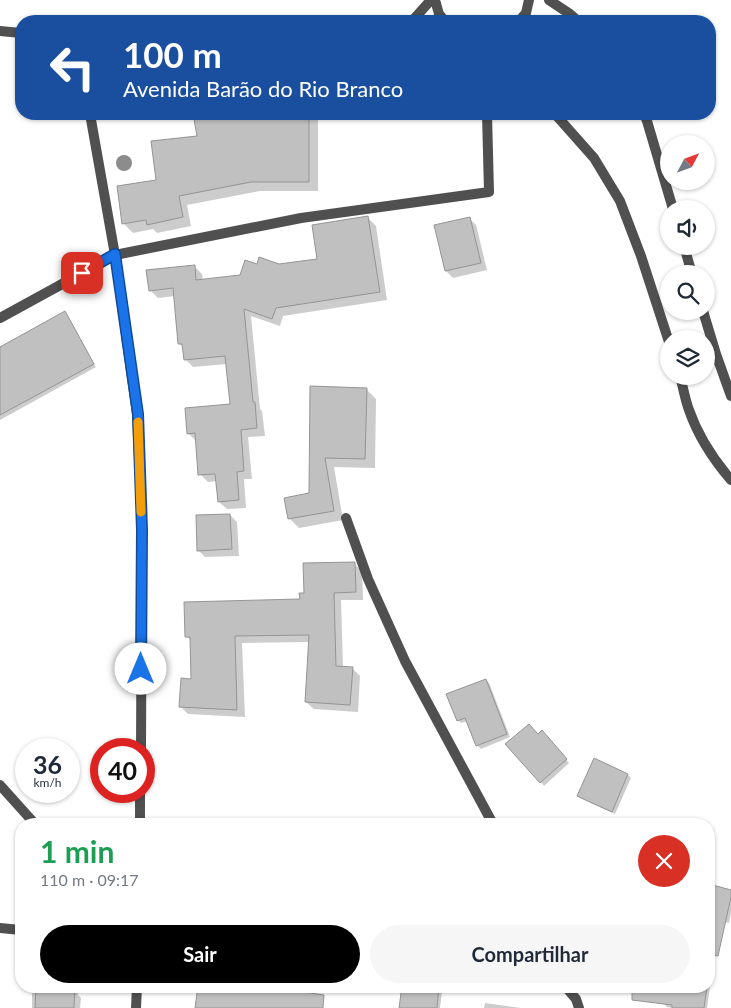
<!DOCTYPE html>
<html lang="pt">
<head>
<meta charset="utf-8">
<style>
	body { margin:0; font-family:Lato,sans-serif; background:#f6f6f7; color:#1f2937; height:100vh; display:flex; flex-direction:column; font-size:19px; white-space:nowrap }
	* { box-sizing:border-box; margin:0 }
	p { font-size:16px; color:#747a83 }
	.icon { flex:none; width:28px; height:28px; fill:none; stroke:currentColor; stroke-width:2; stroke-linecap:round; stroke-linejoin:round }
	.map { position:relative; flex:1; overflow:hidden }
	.panel { position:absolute; left:15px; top:818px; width:700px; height:175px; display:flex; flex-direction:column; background:#fff; border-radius:20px; box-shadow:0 1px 4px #0004 }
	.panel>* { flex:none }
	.guide { position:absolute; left:15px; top:15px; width:701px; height:105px; border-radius:20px; box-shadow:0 1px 4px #0004; background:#1a4fa0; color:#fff; overflow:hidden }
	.needle { width:32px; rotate:49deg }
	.controls { position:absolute; left:660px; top:135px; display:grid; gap:10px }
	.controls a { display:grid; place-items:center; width:55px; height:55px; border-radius:50%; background:#fff; box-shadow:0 1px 4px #0004; font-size:25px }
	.speed { position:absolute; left:15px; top:738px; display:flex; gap:10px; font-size:25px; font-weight:700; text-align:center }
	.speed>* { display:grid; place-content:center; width:65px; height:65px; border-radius:50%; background:#fff; box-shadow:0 1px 4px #0004; line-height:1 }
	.speed small { font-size:12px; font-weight:400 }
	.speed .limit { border:8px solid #d22; background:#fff; color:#111 }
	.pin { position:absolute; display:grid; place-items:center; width:42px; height:42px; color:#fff; margin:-21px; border-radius:10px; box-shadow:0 2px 8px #0006 }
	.me { position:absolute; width:55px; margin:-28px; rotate:0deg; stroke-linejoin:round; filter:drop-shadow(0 0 4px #0008) }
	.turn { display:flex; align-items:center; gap:18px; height:105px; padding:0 25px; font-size:22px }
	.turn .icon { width:65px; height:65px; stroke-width:2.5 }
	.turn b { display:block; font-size:35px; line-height:42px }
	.round { display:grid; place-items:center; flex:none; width:52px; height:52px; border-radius:26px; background:#f6f6f7 }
	.summary { display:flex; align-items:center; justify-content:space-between; height:85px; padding:0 25px }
	h1 { font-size:30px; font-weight:700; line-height:38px; color:#1e9e55 }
	.action { display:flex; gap:10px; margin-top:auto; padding:10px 25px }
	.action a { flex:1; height:58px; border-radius:30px; background:#000; color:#fff; font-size:20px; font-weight:700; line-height:58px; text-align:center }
	.action a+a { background:#f6f6f7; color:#1f2937 }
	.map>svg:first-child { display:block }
	.shadow { fill:#0003 }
	.building { fill:#c0c0c0; stroke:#949494 }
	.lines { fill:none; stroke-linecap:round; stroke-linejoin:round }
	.service { stroke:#505050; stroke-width:10 }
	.minor { stroke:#505050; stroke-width:10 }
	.tertiary { stroke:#505050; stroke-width:10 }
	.tree { fill:#8c8c8c }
	.route-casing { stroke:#114b97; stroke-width:12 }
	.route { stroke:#1a73e8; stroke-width:9 }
	.slow { stroke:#f59e0b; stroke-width:9 }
</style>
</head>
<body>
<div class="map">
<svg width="731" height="1008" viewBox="0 0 731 1008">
	<rect width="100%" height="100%" fill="#fff"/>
	<!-- shadow -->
	<g class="shadow">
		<path d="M194,114h124v77h-58l-73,14 4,21 -34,7 -4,-4 -20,4 -9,-9 33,-43 42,-44z"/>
		<path d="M368,218l8,8 11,74 -104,16 -3,10 -29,-10 9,93 2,2 3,25 -17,1 4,42h-8l2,29 -19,1 -8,-7 -2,-21 -9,1 -8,-8 -4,-33 -8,-8 43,-28 -4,-41 -34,3 -8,-8 -1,-11 -5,-5 -4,-47 -17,2 -8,-8 44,-24 8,8 1,7 38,-4 16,-12h22l40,-5z"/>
		<path d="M469,218l7,7 11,45 -34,8 -7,-7z"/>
		<path d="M65,313l3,3 28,51 -96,53v-71z"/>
		<path d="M312,388l54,1 10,10 -1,69 -41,-1 9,53 -44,8 -10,-10 21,-24z"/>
		<path d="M230,515l7,7 2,34 -34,1 -7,-7z"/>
		<path d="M354,564l8,7 1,29h-22l2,67 9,1 8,8 -2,36 -44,-3 -8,-7 4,-60 -68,1 3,74 -57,-3 -8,-8 12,-26v-38l-6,-6 115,-36 4,-6z"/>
		<path d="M485,680l4,3 21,54 -29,12 -4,-4 -9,-24 -7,2 -3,-3z"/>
		<path d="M538,735h7l24,28 -25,23 -3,-4z"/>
		<path d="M595,760l33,15 3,3 -16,36 -33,-15 -3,-4z"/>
		<path d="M709,886l22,5v22l-2,10 -20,-5z"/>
		<path d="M709,977l2,2 -4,29h-34l-6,-1 -3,-3 2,-18h43z"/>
		<path d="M37,986h41v9l3,3 -1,10h-48v-15h5z"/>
		<path d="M438,988l4,4 -2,16h-40z"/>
		<path d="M485,1003l36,5h-37z"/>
	</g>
	<!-- building -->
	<g class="building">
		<path d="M193,114h116v68h-58l-72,14 4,21 -36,8 -1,-5 -24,4 -5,-38 39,-6 -5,-39 46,-5z"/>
		<path d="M368,216l12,76 -104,16 -4,11 -28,-10 9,93h2l2,26 -16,2 3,41 -7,1 2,28 -21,2 -3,-28 -17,1 -3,-42 -8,1 -2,-26 45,-4 -5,-48 -41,4 -2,-16h-4l-5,-56 -24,3 -3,-21 49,-5 1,15 44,-5 5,-15 12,4 2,-7 20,7 38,-5 -5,-34z"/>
		<path d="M470,217l11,46 -36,8 -11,-46z"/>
		<path d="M65,311l29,53 -94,51v-68z"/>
		<path d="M310,386l57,2 -2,71 -40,-1 9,53 -46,8 -4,-21 25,-5z"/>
		<path d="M230,514l2,35 -35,2 -1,-36z"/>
		<path d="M355,562l1,30 -22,1 2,73 17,1 -3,38 -45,-3 4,-67 -74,1 2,74 -58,-3 2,-29 10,1 -1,-42h-5l-1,-35 116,-3 -1,-6h5l-1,-30z"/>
		<path d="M486,679l21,55 -31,12 -11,-28 -8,3 -11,-27z"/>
		<path d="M529,724l9,10 4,-4 25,29 -27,24 -35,-39z"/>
		<path d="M594,758l34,16 -16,38 -35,-16z"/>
		<path d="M709,884l22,6v7l-13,59 -9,-1z"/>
		<path d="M36,986h39l-1,22h-39z"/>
		<path d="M198,986h63l63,9 -1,13h-128z"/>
		<path d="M402,986h37l-2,22h-38z"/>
		<path d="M632,986h75l-3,22h-32v-3l-40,-5z"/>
	</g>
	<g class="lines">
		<!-- service -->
		<g class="service">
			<path d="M115,255l186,-37 188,-26 -2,-78"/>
			<path d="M346,518l22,61 37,82 88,163"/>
		</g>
		<!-- minor -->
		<g class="minor">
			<path d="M0,318l115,-63"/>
			<path d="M0,785l35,39"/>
			<path d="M0,928l21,2"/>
		</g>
		<!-- tertiary -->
		<g class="tertiary">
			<path d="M435,0l4,14 6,7"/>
			<path d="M549,0l21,14 8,7"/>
			<path d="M412,21l19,-21"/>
			<path d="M519,21l7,-8 3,-13"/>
			<path d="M0,31l21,2"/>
			<path d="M90,114l25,141 22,159 5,116 -1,219"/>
			<path d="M555,114l39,44 26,43 21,55 28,86"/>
			<path d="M644,114l3,7 26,88"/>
			<path d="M684,246l8,28"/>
			<path d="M703,311l13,43 15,42"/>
			<path d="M680,376c3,11 5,23 9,34 9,26 24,49 42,70"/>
			<path d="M140,824v-33"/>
			<path d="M565,986l11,13 3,9"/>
			<path d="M136,1008l1,-22"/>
		</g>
	</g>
	<!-- trees -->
	<circle class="tree" cx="124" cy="163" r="8"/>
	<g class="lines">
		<!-- route casing -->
		<g class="route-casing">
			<path id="route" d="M82,273l33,-19 23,160 4,116 -1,139"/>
		</g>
		<!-- route -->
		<use href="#route" class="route"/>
		<!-- slow -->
		<path class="slow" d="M138,422l3,90"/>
	</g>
</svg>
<div class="controls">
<a><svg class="needle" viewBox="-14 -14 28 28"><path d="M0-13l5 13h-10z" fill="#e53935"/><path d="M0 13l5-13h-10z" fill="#747a83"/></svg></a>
<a><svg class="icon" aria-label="sound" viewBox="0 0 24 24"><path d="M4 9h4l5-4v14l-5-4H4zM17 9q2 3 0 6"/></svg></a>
<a><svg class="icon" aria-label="search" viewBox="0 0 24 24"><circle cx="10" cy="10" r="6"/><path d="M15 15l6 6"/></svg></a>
<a><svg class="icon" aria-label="layers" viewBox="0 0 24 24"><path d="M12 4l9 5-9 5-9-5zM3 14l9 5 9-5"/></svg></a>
</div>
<div class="speed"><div>36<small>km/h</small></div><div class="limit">40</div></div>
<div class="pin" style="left:82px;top:273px;background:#d93025"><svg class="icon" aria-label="arrive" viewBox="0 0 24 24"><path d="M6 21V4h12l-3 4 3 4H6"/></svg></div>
<svg class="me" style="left:141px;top:669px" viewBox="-20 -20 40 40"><circle r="19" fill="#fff"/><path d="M0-13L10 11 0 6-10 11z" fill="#1a73e8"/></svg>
<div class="guide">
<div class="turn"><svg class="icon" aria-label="left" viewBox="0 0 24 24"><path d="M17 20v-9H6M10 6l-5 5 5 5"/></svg><div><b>100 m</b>Avenida Barão do Rio Branco</div></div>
</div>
<section class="panel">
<div class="summary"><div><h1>1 min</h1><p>110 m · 09:17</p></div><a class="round" style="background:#d93025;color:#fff"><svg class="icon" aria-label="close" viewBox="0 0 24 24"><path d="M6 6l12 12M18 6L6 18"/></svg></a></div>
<div class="action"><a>Sair</a><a>Compartilhar</a></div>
</section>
</div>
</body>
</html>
